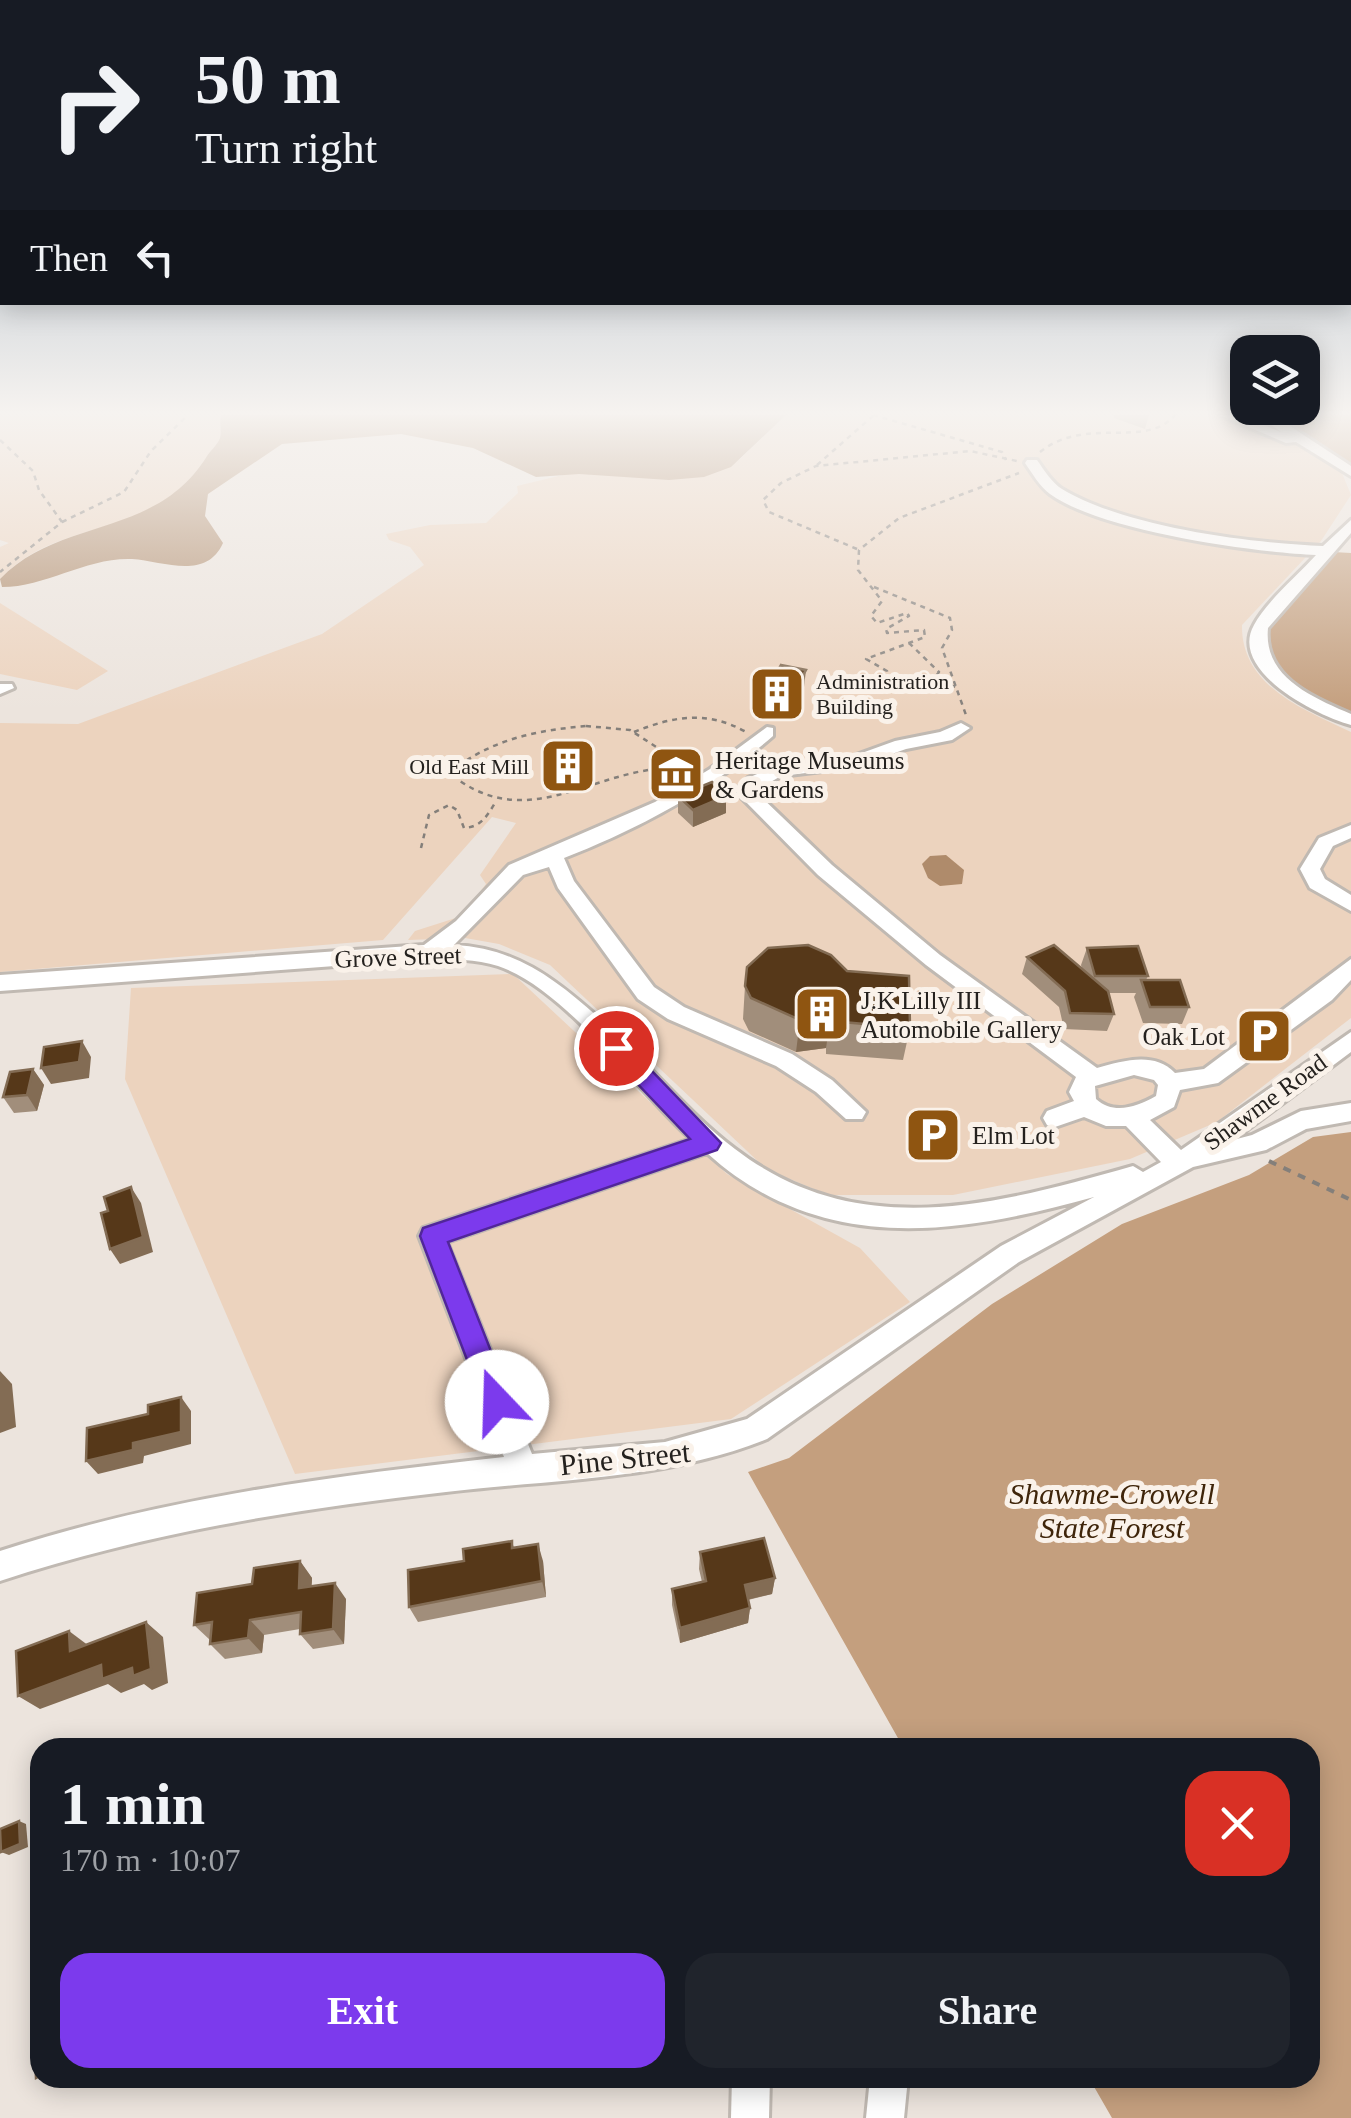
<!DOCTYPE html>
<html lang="en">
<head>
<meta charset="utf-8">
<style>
	body { margin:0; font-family:"Times New Roman",serif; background:#20242c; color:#f1f3f6; height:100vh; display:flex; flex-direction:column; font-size:38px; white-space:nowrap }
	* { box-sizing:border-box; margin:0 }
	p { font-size:32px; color:#9ea1a6 }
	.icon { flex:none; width:55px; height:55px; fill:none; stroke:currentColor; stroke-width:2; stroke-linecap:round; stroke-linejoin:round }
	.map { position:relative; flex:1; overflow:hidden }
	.details { position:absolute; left:30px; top:1738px; width:1290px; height:350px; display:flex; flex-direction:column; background:#171b24; border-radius:30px; box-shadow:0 5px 25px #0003 }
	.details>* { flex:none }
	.guide { position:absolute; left:0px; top:0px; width:1352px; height:305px; box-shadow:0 5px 25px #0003; background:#171b24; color:#f1f3f6; overflow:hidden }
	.fabs { position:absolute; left:1230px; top:335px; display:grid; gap:20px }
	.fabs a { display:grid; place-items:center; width:90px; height:90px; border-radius:20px; background:#171b24; box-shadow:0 5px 25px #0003; font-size:50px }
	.pin { position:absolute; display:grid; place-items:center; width:85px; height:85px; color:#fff; margin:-42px; border:5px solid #fff; border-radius:50%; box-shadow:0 2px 10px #0007 }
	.me { position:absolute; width:110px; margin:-55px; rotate:339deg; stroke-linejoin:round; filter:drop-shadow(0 0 8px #0008) }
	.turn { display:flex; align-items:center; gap:35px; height:210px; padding:0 30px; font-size:45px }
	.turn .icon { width:130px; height:130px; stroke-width:2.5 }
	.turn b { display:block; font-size:70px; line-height:85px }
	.then { display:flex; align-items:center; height:95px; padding:0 30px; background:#0003; gap:20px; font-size:38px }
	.round { display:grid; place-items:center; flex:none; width:105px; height:105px; border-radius:30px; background:#20242c }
	.head { display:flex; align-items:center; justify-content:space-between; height:170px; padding:0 30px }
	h1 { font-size:60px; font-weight:700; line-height:75px }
	.action { display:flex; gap:20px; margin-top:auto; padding:20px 30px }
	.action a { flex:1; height:115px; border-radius:30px; background:#7c3aed; color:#fff; font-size:40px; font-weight:700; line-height:115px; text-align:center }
	.action a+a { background:#20242c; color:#f1f3f6 }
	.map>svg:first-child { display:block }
	.green { fill:#ecd3be }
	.forest { fill:#c49f7e }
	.water { fill:#af8b6b }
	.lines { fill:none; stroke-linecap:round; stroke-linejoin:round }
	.minor-casing { stroke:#c0b9b2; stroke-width:6 }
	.path-far1 { stroke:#847f7a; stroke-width:2.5; stroke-dasharray:5 5; stroke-linecap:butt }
	.path { stroke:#847f7a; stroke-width:4; stroke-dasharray:8 8; stroke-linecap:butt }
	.minor { fill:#fff; fill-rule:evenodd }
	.wall { fill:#a18e7b }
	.shaded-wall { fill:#836c54 }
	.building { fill:#563819; stroke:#836c54; stroke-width:2.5 }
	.route { fill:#7c3aed; stroke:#51269a; stroke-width:2.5 }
	.labels { text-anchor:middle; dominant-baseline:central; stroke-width:10; stroke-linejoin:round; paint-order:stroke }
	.far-poi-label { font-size:22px; fill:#24211e; stroke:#faf2ea; text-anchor:start }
	.poi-label { font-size:25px; fill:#24211e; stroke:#faf2ea; text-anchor:start }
	.street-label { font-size:25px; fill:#24211e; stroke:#faf2ea }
	.near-street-label { font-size:30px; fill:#24211e; stroke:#faf2ea }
	.near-park-label { font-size:30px; font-style:italic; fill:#3f250a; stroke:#faf2ea }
</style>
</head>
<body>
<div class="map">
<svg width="1351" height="2118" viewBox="0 0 1351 2118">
	<rect width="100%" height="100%" fill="#ece4dd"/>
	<!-- green -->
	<g class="green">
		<path d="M0,415h221c-2,7 1,16 -1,23 -2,6 -10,13 -13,18 -57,89 -144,57 -207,123v-32l9,-4 -9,-3z"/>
		<path d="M786,415h468l88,58 9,22 -30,46 -79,84c-1,61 62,85 109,107v286l-134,104 -87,37 -177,36h-125l-62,-26 -216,-204 -51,-21 -34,-6 -57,2 7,-9 47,-15 24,-32 -6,-9 36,-52 -24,-6 -109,123 -383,32v-249l78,1 244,-90 102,-69 -14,-18 -21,-7 -3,-6 44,-9 56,-2 32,-30 -1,-7 54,-13 168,-13z"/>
		<path d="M0,603l108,68 -31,19 -77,-16z"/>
		<path d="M513,974l214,200 133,74 50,54 -179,117 -436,55 -170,-395 6,-91z"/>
	</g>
	<!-- forest -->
	<g class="forest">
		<path d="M1271,415h80v50z"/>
		<path d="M1333,552l18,1v162l-43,-19 -42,-35v-34z"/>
		<path d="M1351,1132v986h-239l-23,-40h221v-330l-407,-1 -155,-275 41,-14 203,-154 130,-80 127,-49 64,-38z"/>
	</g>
	<!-- water -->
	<g class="water">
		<path d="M221,415h565l-55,52 -27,10 -35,3 -90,-6 -43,3 -63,-29 -72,-14 -119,10 -74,50 -3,22 18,27c-17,38 -60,18 -91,16 -45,-2 -86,28 -130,28l-2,-8c61,-63 156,-40 207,-123 3,-5 11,-12 13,-18 2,-7 -1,-16 1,-23z"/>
		<path d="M946,855l18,15 -2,14 -22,2 -12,-8 -6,-14 8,-8z"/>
	</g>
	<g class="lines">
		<!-- minor casing -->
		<g class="minor-casing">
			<g id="minor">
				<path d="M1220,415h18l43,17 -23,-17h15l78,51v10l-55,-34 -10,1z"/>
				<path d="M1027,460h10c7,10 15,23 25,29 63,38 187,54 261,57l28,-26v13l-83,95c-5,49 44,69 83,86v11c-34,-9 -123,-54 -97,-100 12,-23 44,-50 62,-70 -65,-3 -215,-24 -266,-61 -10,-7 -18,-21 -25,-31z"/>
				<path d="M0,684h12l2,4 -14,6z"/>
				<path d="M961,723l9,5 -18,12 -46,9 -51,18 -74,9 -26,15 77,74 108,90 157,113c26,-7 57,-17 78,5l29,-4 147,-110v21l-19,20 -114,83 -38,7 -6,17 -24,13 31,30 170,-118v20l-118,88 19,-5 49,-24 50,-8v18l-45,8 -40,21 -73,17 -174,95 -252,177c-103,41 -212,40 -321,53 -152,17 -300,41 -446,89v-30c165,-54 333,-75 504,-94l-85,-221 4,-8 268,-89c-54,-49 -125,-150 -193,-173 -22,-7 -46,-7 -69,-7l-429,32v-16l424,-30 32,-24 53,-56 146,-63 55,-33 57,-42 6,1v8c-62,54 -132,92 -209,122l10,23 80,106 30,20 108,47 40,26 34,32 -4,7h-16l-30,-27 -40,-26 -108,-47 -30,-20 -80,-111 -9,-21 -26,8 -69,70c61,3 100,33 145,73 47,42 86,93 136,131 123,94 261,56 398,17l10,6 18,-10 -35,-36h-20l-22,-9 -29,10 -8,-2 -4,-7 4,-7 27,-10 -5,-9 7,-15 -150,-112 -108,-90 -83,-84 13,-13 23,-10 77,-10 47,-17 45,-9zM1134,1075l20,5 4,5 -2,11c-20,11 -42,19 -60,3l-1,-13zM707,1153c114,103 250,82 387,44l-93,49 -254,173 -82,23 -133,12 -85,-212z"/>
				<path d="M1351,825v13l-18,8 -13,23 5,10 26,16v16l-41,-23 -10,-19 19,-31z"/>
				<path d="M732,2078h38l-1,40h-38z"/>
				<path d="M870,2078h38l-4,40h-38z"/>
			</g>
		</g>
		<!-- path-far1 -->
		<g class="path-far1">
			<path d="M873,415l129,37 4,8"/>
			<path d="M0,440l33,31 6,19 23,32 -62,50"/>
			<path d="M1040,452c46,-37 105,-2 135,-37"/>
			<path d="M817,465l57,-50"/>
			<path d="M62,522l62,-30 27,-41 37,-36"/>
			<path d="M857,549l-88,-37 -6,-12 18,-17 35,-17 154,-15 47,10"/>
			<path d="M874,587l76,31 2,12 -10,18 24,67"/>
			<path d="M909,643l30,29 -6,8 23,7"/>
			<path d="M883,689l6,-6 -2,-12 -21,-12 59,-22 -1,-7 -37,3 -1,-4 23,-13 -2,-3 -30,10 -6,-7 11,-15 -24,-31 1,-20 40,-32 120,-45"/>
			<path d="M586,726l44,4 34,22 3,16c-76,4 -136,61 -207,13v-16c37,-27 81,-35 126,-39z"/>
			<path d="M634,732c40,-16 73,-22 112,0"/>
			<path d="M667,768l9,7"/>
			<path d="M421,848l8,-33 20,-10 8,5 7,18c17,-1 23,-12 31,-25"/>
		</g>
		<!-- path -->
		<path class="path" d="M1269,1161l82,39"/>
		<!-- minor -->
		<use href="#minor" class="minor"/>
	</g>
	<!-- wall -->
	<g class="wall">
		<path d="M1114,415h35l-4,14 -31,-11z"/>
		<path d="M771,683l33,4 -9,17 -25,-5z"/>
		<path d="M678,796h48v17l-33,14 -15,-14z"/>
		<path d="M1087,948l61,28 -2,4 43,27 -7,17 -39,-1 -9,-26 2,-4h-28l6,21 -7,17 -43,-2 -5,-22 -37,-33 5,-17 55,12 -1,-4z"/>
		<path d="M847,971l63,57 -7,32 -77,-6v-6l-30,4 -47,-21 -6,-12 2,-33z"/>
		<path d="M33,1069l11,16 -7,26 -23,2 -11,-16z"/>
		<path d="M512,1541l2,7 29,13 3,36 -128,25 -9,-15 55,-46z"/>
		<path d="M700,1552l75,26 -3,16 -24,6 2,8 -2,15 -68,20 -8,-38v-16l30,-7 -3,-13z"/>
		<path d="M300,1561l12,17 -1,8 35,13 -2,45 -31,5 -13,-15v-5l-36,6 -2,18 -37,6 -15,-15v-4l-16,-15 58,-41z"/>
	</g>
	<!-- shaded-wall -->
	<g class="shaded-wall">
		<path d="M806,670l-2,17 -9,17 1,-16z"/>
		<path d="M726,796v17l-33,14v-17z"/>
		<path d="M831,1015l-5,33 -30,4 4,-32z"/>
		<path d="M82,1041l9,16 -2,21 -38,6 -10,-16z"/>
		<path d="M33,1069l11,16 -7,26 -10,-16z"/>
		<path d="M131,1187l10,16 12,49 -33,12 -10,-15z"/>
		<path d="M0,1371l12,13 4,43 -16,6z"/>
		<path d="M181,1397l10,14v33l-47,12 -1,7 -45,11 -12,-13 47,-18z"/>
		<path d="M538,1544l5,17 3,36 -4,-16z"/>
		<path d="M300,1561l12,17 -1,26 -12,-16z"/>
		<path d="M775,1578l-3,16 -30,7 3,-16z"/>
		<path d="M335,1583l11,16 -2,45 -11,-15z"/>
		<path d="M750,1608l-2,15 -68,20v-15z"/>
		<path d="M250,1620l14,15 -2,18 -14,-15z"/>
		<path d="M146,1622l17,15 5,46 -16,7 -8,-6 -23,9 -13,-9 -68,25 -22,-13 83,-31z"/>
		<path d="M69,1631l20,15 -19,5z"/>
		<path d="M19,1821l7,3 2,23 -19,8 -8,-3z"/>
	</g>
	<!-- building -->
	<g class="building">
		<path d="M781,665l25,5 -10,18 -25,-5z"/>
		<path d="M712,782l14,14 -33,14 -15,-14z"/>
		<path d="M808,945l23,10 16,16 62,5 1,52 -79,-7v-6l-31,5 -49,-22 -6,-12 2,-19 21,-19z"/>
		<path d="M1054,945l54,46 6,23 -44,-1 -5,-22 -38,-34z"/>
		<path d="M1138,946l10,30h-53l-8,-28z"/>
		<path d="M1141,980h39l9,27h-39z"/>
		<path d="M82,1041l-3,21 -38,6 3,-21z"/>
		<path d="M33,1069l-6,26 -24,2 7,-25z"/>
		<path d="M131,1187l12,50 -33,12 -9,-36 7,-2 -4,-14z"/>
		<path d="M181,1397v35l-48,11v7l-47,11 1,-33 61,-14v-9z"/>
		<path d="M764,1538l11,40 -30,7 5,23 -70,20 -8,-39 34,-8 -6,-29z"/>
		<path d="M512,1541v7l26,-4 4,37 -133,26 -1,-37 56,-9 -1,-12z"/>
		<path d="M300,1561l-1,27 36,-5 -2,46 -33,5 1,-22 -51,8 -2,18 -38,6 2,-22 -18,3 3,-32 55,-9 2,-16z"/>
		<path d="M146,1622l5,47 -18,7 -1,-8 -30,11 -1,-14 -83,31 -2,-45 53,-20 1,20z"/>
		<path d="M19,1821l1,23 -19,8 -1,-23z"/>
		<path d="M40,1981v95l-4,2 -4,-93z"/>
	</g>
	<!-- sky -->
	<linearGradient id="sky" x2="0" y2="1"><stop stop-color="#91a4b6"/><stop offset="0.58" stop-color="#f6f3f0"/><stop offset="1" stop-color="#f6f3f0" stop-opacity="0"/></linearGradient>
	<rect width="1351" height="712" fill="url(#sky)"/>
	<!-- route -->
	<path class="route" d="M616,1040l8,2 97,101 -4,7 -269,92 63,160 -4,10 -10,4 -10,-4 -4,-10 -63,-166 3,-8 267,-89 -81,-85v-12z"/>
	<!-- icons -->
	<defs>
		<g id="building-square" transform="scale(2.875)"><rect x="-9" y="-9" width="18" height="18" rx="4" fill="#8f5511" stroke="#faf2ea"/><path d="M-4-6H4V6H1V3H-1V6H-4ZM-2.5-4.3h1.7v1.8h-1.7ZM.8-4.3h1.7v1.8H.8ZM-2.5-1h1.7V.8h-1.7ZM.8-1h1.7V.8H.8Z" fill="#fff"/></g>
		<g id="museum-square" transform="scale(2.875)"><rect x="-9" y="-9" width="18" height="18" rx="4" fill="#8f5511" stroke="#faf2ea"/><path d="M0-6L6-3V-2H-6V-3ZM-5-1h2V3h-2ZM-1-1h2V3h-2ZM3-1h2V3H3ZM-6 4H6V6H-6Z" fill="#fff"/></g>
		<g id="parking-square" transform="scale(2.875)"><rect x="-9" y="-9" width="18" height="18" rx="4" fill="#8f5511" stroke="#faf2ea"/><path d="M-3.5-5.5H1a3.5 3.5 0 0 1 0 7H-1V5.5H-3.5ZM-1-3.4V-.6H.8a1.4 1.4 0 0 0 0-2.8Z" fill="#fff"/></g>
	</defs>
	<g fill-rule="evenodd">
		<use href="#building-square" x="777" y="694"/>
		<use href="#building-square" x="568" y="766"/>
		<use href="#museum-square" x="676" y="774"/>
		<use href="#building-square" x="822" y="1014"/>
		<use href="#parking-square" x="1264" y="1036"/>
		<use href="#parking-square" x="933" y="1135"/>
	</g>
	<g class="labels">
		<!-- far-poi labels -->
		<g class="far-poi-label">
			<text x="816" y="681">Administration<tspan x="816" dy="25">Building</tspan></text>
			<text x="529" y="766" text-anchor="end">Old East Mill</text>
		</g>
		<!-- poi labels -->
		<g class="poi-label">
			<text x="715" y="760">Heritage Museums<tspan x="715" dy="29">&amp; Gardens</tspan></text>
			<text x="861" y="1000">J.K Lilly III<tspan x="861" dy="29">Automobile Gallery</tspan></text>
			<text x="1225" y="1036" text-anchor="end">Oak Lot</text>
			<text x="972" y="1135">Elm Lot</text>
		</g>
		<!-- street labels -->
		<g class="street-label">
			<text transform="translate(398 957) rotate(-2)">Grove Street</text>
			<text transform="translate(1265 1102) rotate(-36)">Shawme Road</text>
		</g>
		<!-- near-street labels -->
		<g class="near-street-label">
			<text transform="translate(625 1458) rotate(-6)">Pine Street</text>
		</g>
		<!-- near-park labels -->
		<g class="near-park-label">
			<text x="1112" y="1493">Shawme-Crowell<tspan x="1112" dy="34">State Forest</tspan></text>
		</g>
	</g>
</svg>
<div class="fabs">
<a><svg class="icon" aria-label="layers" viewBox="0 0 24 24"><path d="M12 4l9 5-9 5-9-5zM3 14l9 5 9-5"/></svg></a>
</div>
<div class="pin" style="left:616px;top:1048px;background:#d93025"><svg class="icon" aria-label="arrive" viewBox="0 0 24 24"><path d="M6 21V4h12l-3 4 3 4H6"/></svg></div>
<svg class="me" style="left:497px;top:1402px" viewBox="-20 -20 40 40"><circle r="19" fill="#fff"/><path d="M0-13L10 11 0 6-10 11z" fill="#7c3aed"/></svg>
<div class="guide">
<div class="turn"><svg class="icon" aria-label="right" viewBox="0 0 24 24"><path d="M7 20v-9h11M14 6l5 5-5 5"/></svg><div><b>50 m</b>Turn right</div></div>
<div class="then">Then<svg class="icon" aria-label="left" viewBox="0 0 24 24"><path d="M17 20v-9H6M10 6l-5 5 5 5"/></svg></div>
</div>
<section class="details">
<div class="head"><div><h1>1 min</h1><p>170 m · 10:07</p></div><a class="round" style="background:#d93025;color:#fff"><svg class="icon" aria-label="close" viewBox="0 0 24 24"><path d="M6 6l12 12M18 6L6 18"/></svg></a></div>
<div class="action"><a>Exit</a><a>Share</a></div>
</section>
</div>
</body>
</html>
